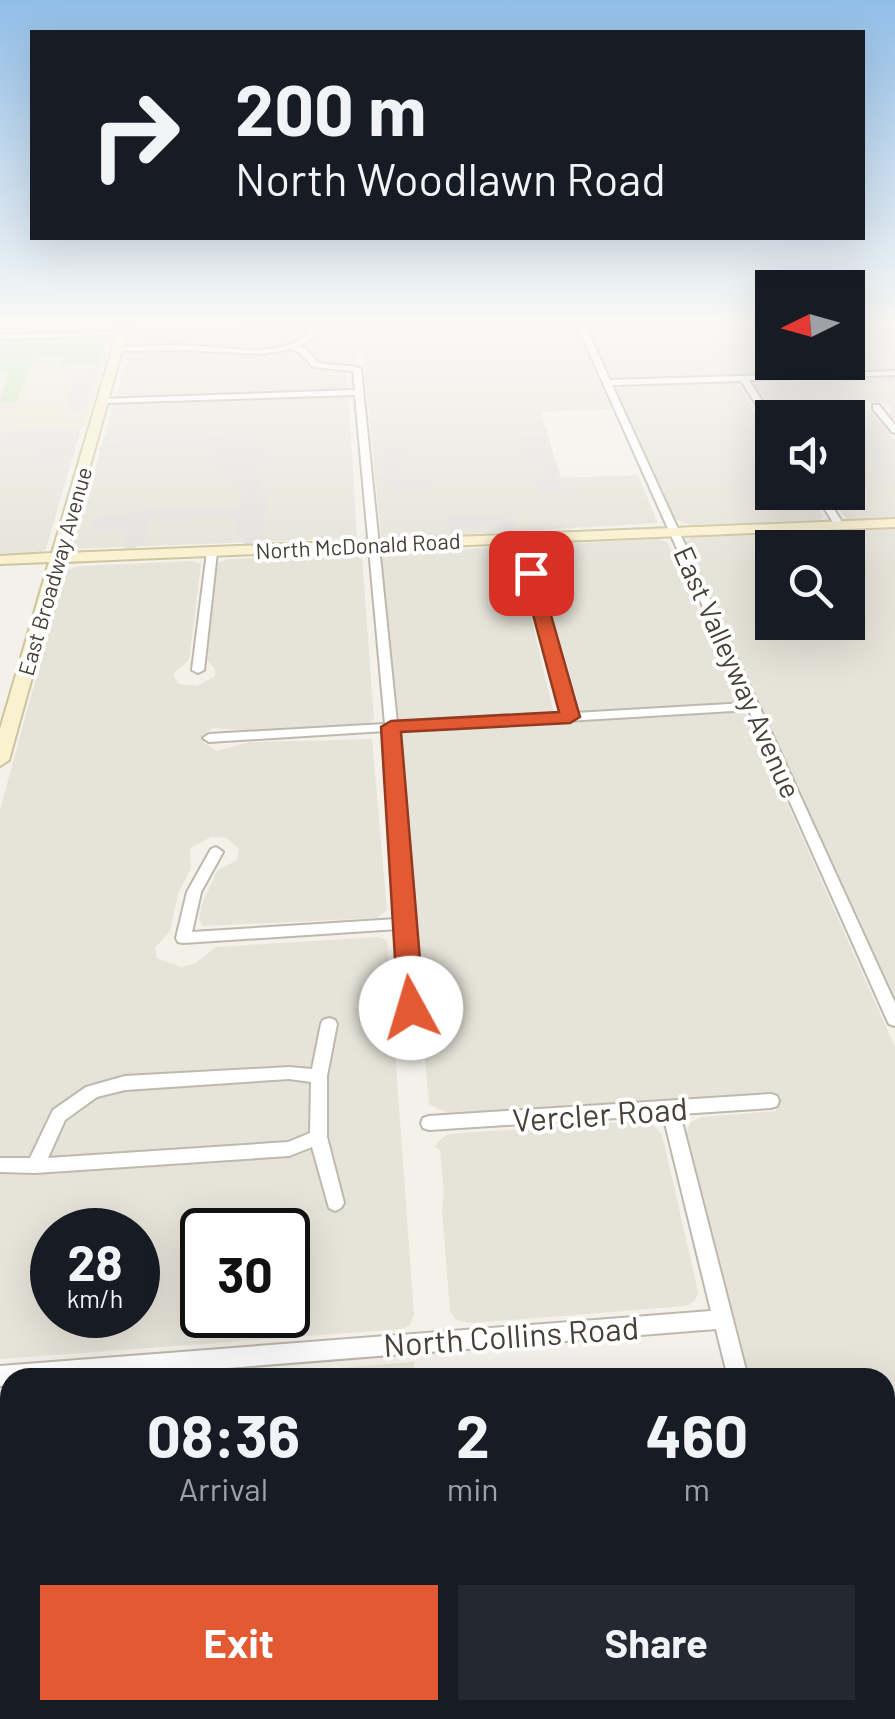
<!DOCTYPE html>
<html lang="en">
<head>
<meta charset="utf-8">
<style>
	body { margin:0; font-family:Barlow,sans-serif; background:#242831; color:#f1f3f6; height:100vh; display:flex; flex-direction:column; font-size:38px; white-space:nowrap }
	* { box-sizing:border-box; margin:0 }
	p { font-size:32px; color:#9ea1a6 }
	.icon { flex:none; width:55px; height:55px; fill:none; stroke:currentColor; stroke-width:2; stroke-linecap:round; stroke-linejoin:round }
	.map { position:relative; flex:1; overflow:hidden }
	.side { position:absolute; left:0px; top:1368px; width:895px; height:352px; display:flex; flex-direction:column; background:#171b24; border-radius:30px 30px 0 0; box-shadow:0 10px 40px #0002 }
	.side>* { flex:none }
	.guide { position:absolute; left:30px; top:30px; width:835px; height:210px; border-radius:0px; box-shadow:0 10px 40px #0002; background:#171b24; color:#f1f3f6; overflow:hidden }
	.needle { width:65px; rotate:265deg }
	.tools { position:absolute; left:755px; top:270px; display:grid; gap:20px }
	.tools a { display:grid; place-items:center; width:110px; height:110px; border-radius:0px; background:#171b24; box-shadow:0 10px 40px #0002; font-size:50px }
	.speed { position:absolute; left:30px; top:1208px; display:flex; gap:20px; font-size:50px; font-weight:700; text-align:center }
	.speed>* { display:grid; place-content:center; width:130px; height:130px; border-radius:50%; background:#171b24; box-shadow:0 10px 40px #0002; line-height:1 }
	.speed small { font-size:25px; font-weight:400 }
	.speed .limit { border:5px solid #111; border-radius:15px; background:#fff; color:#111 }
	.pin { position:absolute; display:grid; place-items:center; width:85px; height:85px; color:#fff; margin:-42px; border-radius:20px; box-shadow:0 5px 15px #0006 }
	.me { position:absolute; width:110px; margin:-55px; rotate:354deg; stroke-linejoin:round; filter:drop-shadow(0 0 8px #0008) }
	.turn { display:flex; align-items:center; gap:35px; height:210px; padding:0 40px; font-size:45px }
	.turn .icon { width:130px; height:130px; stroke-width:2.5 }
	.turn b { display:block; font-size:70px; line-height:85px }
	.eta { display:flex; justify-content:space-evenly; align-items:center; height:170px; text-align:center }
	.eta b { font-size:60px; font-weight:700; line-height:70px }
	.cta { display:flex; gap:20px; margin-top:auto; padding:20px 40px }
	.cta a { flex:1; height:115px; border-radius:0px; background:#e25932; color:#fff; font-size:40px; font-weight:700; line-height:115px; text-align:center }
	.cta a+a { background:#242831; color:#f1f3f6 }
	.map>svg:first-child { display:block }
	.residential { fill:#e6e3d9; fill-rule:evenodd }
	.education { fill:#ebe6d6 }
	.green { fill:#cce3b8 }
	.parking { fill:#e2e1de }
	.lines { fill:none; stroke-linecap:round; stroke-linejoin:round }
	.street-casing { stroke:#beb9ae; stroke-width:4 }
	.secondary-casing { stroke:#cec59f; stroke-width:4 }
	.street { fill:#fff; fill-rule:evenodd }
	.secondary { fill:#f9f1cf; fill-rule:evenodd }
	.route { fill:#e25932; stroke:#933a20; stroke-width:2.5 }
	.labels { text-anchor:middle; dominant-baseline:central; stroke-width:8; stroke-linejoin:round; paint-order:stroke }
	.far-street-label { font-size:22px; fill:#464239; stroke:#fff }
	.street-label { font-size:28px; fill:#464239; stroke:#fff }
	.near-street-label { font-size:32px; fill:#464239; stroke:#fff }
</style>
</head>
<body>
<div class="map">
<svg width="895" height="1719" viewBox="0 0 895 1719">
	<rect width="100%" height="100%" fill="#f3f1ea"/>
	<!-- residential -->
	<g class="residential">
		<path d="M242,325h332l38,84 -71,3 20,66 77,-3 20,48 -273,16 -4,-3 -18,-181 -8,-1v9l-19,3 11,3 10,169 -285,11 62,-215 107,-6z"/>
		<path d="M583,325h189v37h76v-37h47v47l-284,9z"/>
		<path d="M895,377v44l-6,-8 3,-6 -7,-4 -18,-1 -7,4 13,8 22,27v76l-48,2 -22,-26 23,-1v-74l-73,-1 -22,-33z"/>
		<path d="M725,381l13,4 34,54v53l35,1 16,23 -2,4 -131,5 -18,-7 -59,-129 8,-4z"/>
		<path d="M81,428l-35,121 -9,5 -37,1v-124z"/>
		<path d="M895,529v474l-210,-461 8,-6zM772,548h76v74h-76z"/>
		<path d="M658,539l9,3 72,157 -10,5 -148,8 -48,-164 9,-3z"/>
		<path d="M505,547l10,3 39,164 -155,8 -4,-3 -16,-163 13,-4z"/>
		<path d="M354,554l8,3 12,163 -9,5 -117,6 -34,-3 -7,4 -3,11 13,8 32,-9 123,-3 15,171 -10,8 -174,8 -4,-7 3,-15 15,-33 20,-11 2,-11 -12,-11 -16,-1 -21,11 1,20 -13,26 -8,37 -15,17 2,10 24,9 15,-4 20,-16 163,-10 8,3 27,375 -4,10 -8,4 -402,30v-549l65,-239 14,-5 113,-5 9,3 -12,96 -16,14 5,10 19,2 18,-10v-7l-9,-10 11,-96 12,-4zM52,1230h86v85h-86zM202,1230h86v85h-86z"/>
		<path d="M736,710l12,5 147,332v672h-56l-3,-9h49v-332l-135,-1 -64,-245 5,-10 11,-5 74,-6 -6,-17 -319,21 -22,-11 -33,-370 3,-4z"/>
		<path d="M638,1121l14,3 10,11 36,156 -3,10 -9,5 -214,17 -16,-3 -6,-9 -8,-101 2,-18 -4,-42 -5,-3 4,-6 9,-7z"/>
		<path d="M414,1362l1,15h-189z"/>
		<path d="M10,1395v315h185l-1,9h-194v-323z"/>
	</g>
	<!-- education -->
	<path class="education" d="M113,336l-28,92 -85,3v-92z"/>
	<!-- green -->
	<path class="green" d="M107,336l-8,27 -38,2 2,-8 -28,1 -19,44 -16,1 9,-30 -9,-1 1,-28 12,-5z"/>
	<!-- parking -->
	<g class="parking">
		<path d="M98,366l-14,47 -19,-3 10,-37z"/>
		<path d="M65,429l-1,4h8l-4,12 6,1 -9,9 -24,1 2,-11 -42,2 6,-16z"/>
		<path d="M220,437l36,4 13,25 -21,3 14,15 -4,2 2,4 7,1 -3,47 -8,1v6h-12v-6h-7l-1,-24 -87,7 -4,21h-8l-2,7h-11l3,-21 -36,2 2,-13 65,-9 80,-3 4,-16 -12,-14 -16,1 1,-27 -116,1 1,-4 12,-4z"/>
		<path d="M543,437l4,10 -6,2h6l3,9 -4,1 9,6 -1,15h7l5,13 -26,1 -4,-14 7,-1 1,-14 -17,-5 -4,-12 4,-1 -7,-9z"/>
		<path d="M397,447l7,2 1,8 -6,2h6l1,8 -6,1 -1,14 34,-3 2,11 -15,-3 -22,4 -9,-5 -2,-6 -11,-1 -1,-4 16,-3 -2,-4h-7l-1,-20z"/>
		<path d="M511,513l6,20h-12l-5,-10v4h-13l-2,-3 -1,3 -20,1 -3,-4 1,12h-11l-4,-20 34,-1 3,3 1,-3z"/>
	</g>
	<g class="lines">
		<!-- street casing -->
		<g class="street-casing">
			<g id="street">
				<path d="M312,325h8l-9,14 -12,8 6,1 13,15 39,4 4,2 36,354 166,-9 -47,-177 5,-3 5,3 49,176 171,-10 -169,-378h8l25,55 285,-9v4l-146,5 24,38 -1,7 -3,-1 -28,-43 -129,4 283,618v23l-6,-2 -2,-4 -138,-310 -352,21 22,277 -3,4h-10l-3,-4 -5,-79 -215,14 -5,-1 -2,-4 11,-46 24,-43 5,-2 7,5 -22,40 -9,40 205,-13 -12,-188 -176,11 -6,-4 6,-4 176,-10 -30,-329 -253,8 -4,-2 4,-2 253,-9 -2,-19 -40,-4 -14,-15 -8,-3 -29,5 -77,-4 -68,1 -4,-2 4,-2c26,-1 52,-3 79,-1 30,1 64,9 93,-1 11,-4 17,-10 23,-20z"/>
				<path d="M124,331l1,2 -4,2 -121,4v-4z"/>
				<path d="M873,405h6l16,20v8l-3,-1 -19,-23z"/>
				<path d="M814,492h9l21,33 -2,2h-6z"/>
				<path d="M822,522l3,1 17,25h-10l-15,-23z"/>
				<path d="M212,549l5,3 -13,118 -6,3 -6,-3 15,-118z"/>
				<path d="M848,561l4,1 6,11 -1,2 -4,1 -5,-3z"/>
				<path d="M329,1018l6,2 2,4 -10,52v61l17,66 -3,5 -6,3 -6,-3 -17,-61 -23,9 -254,17 -35,-1v-14h30l23,-48 33,-23 39,-11 164,-9 23,2 9,-45 2,-4zM289,1079l22,3 -1,51 -22,9 -240,16 17,-38 32,-23 28,-7z"/>
				<path d="M771,1094l6,2 2,5 -2,5 -6,2 -91,6 68,264h-20l-12,-49 -614,49h-92v7l-10,1v-20l711,-55 -48,-196 -234,15 -6,-2 -2,-5 2,-5 6,-2z"/>
				<path d="M810,1710h24l2,9h-24z"/>
			</g>
		</g>
		<!-- secondary casing -->
		<g class="secondary-casing">
			<path id="secondary" d="M119,325h10l-63,228 829,-34v8l-831,35 -55,198 -9,6v-37l49,-167 -49,2v-8l52,-3z"/>
		</g>
		<!-- street -->
		<use href="#street" class="street"/>
		<!-- secondary -->
		<use href="#secondary" class="secondary"/>
	</g>
	<!-- sky -->
	<linearGradient id="sky" x2="0" y2="1"><stop stop-color="#91bee8"/><stop offset="0.57" stop-color="#faf9f6"/><stop offset="1" stop-color="#faf9f6" stop-opacity="0"/></linearGradient>
	<rect width="895" height="566" fill="url(#sky)"/>
	<!-- route -->
	<path class="route" d="M531,568l8,5 41,144 -10,6 -169,9 23,276 -4,7h-18l-4,-7 -17,-281 10,-6 168,-9 -37,-139z"/>
	<g class="labels">
		<!-- far-street labels -->
		<g class="far-street-label">
			<text transform="translate(358 545) rotate(-3)">North McDonald Road</text>
			<text transform="translate(54 571) rotate(-74)">East Broadway Avenue</text>
		</g>
		<!-- street labels -->
		<g class="street-label">
			<text transform="translate(738 672) rotate(66)">East Valleyway Avenue</text>
		</g>
		<!-- near-street labels -->
		<g class="near-street-label">
			<text transform="translate(600 1113) rotate(-4)">Vercler Road</text>
			<text transform="translate(511 1335) rotate(-4)">North Collins Road</text>
		</g>
	</g>
</svg>
<div class="tools">
<a><svg class="needle" viewBox="-14 -14 28 28"><path d="M0-13l5 13h-10z" fill="#e53935"/><path d="M0 13l5-13h-10z" fill="#9ea1a6"/></svg></a>
<a><svg class="icon" aria-label="sound" viewBox="0 0 24 24"><path d="M4 9h4l5-4v14l-5-4H4zM17 9q2 3 0 6"/></svg></a>
<a><svg class="icon" aria-label="search" viewBox="0 0 24 24"><circle cx="10" cy="10" r="6"/><path d="M15 15l6 6"/></svg></a>
</div>
<div class="speed"><div>28<small>km/h</small></div><div class="limit">30</div></div>
<div class="pin" style="left:531px;top:573px;background:#d93025"><svg class="icon" aria-label="arrive" viewBox="0 0 24 24"><path d="M6 21V4h12l-3 4 3 4H6"/></svg></div>
<svg class="me" style="left:411px;top:1008px" viewBox="-20 -20 40 40"><circle r="19" fill="#fff"/><path d="M0-13L10 11 0 6-10 11z" fill="#e25932"/></svg>
<div class="guide">
<div class="turn"><svg class="icon" aria-label="right" viewBox="0 0 24 24"><path d="M7 20v-9h11M14 6l5 5-5 5"/></svg><div><b>200 m</b>North Woodlawn Road</div></div>
</div>
<section class="side">
<div class="eta">
<div><b>08:36</b><p>Arrival</p></div>
<div><b>2</b><p>min</p></div>
<div><b>460</b><p>m</p></div>
</div>
<div class="cta"><a>Exit</a><a>Share</a></div>
</section>
</div>
</body>
</html>
